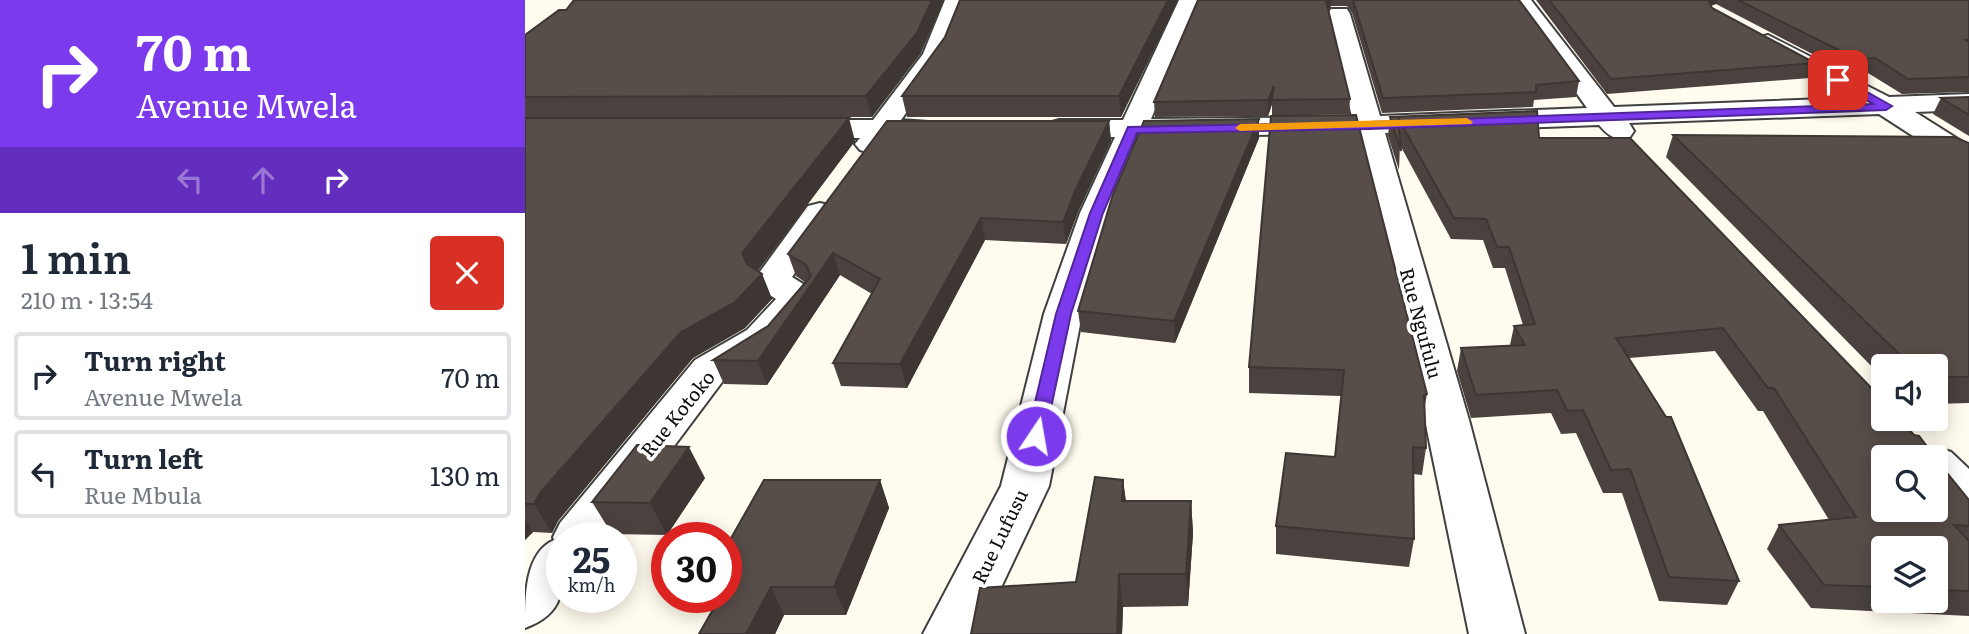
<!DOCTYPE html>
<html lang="en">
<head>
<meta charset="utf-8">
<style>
	body { margin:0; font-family:Literata,serif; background:#f2f2f3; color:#1f2937; height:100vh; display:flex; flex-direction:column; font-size:26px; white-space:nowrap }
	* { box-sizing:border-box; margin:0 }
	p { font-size:23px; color:#747a83 }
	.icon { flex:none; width:38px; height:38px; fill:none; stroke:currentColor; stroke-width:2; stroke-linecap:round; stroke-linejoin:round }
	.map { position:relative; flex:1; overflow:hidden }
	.sheet { display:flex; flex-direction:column; background:#fff; width:525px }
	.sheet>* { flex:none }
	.hud { background:#7c3aed; color:#fff; overflow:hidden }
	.buttons { position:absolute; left:1346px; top:354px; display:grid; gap:14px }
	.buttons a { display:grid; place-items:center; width:77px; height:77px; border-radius:7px; background:#fff; box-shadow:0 4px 18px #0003; font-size:35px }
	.speed { position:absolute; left:21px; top:522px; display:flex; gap:14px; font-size:35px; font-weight:700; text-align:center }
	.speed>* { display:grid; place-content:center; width:91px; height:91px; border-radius:50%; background:#fff; box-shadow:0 4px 18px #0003; line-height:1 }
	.speed small { font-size:18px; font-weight:400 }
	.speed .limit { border:10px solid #d22; background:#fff; color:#111 }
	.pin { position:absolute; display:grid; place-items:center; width:60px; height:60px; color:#fff; margin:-30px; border-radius:14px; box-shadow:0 4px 10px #0006 }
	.me { position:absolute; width:77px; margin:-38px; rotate:12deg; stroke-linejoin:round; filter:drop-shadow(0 0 5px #0008) }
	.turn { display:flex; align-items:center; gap:24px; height:147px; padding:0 21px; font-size:32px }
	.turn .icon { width:91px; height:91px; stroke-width:2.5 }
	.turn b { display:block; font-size:49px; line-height:60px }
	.lanes { display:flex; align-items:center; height:66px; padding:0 21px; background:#0003; justify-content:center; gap:35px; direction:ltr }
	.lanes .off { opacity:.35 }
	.round { display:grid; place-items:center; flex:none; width:74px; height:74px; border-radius:7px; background:#f2f2f3 }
	.head { display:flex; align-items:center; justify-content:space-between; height:119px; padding:0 21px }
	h1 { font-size:42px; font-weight:600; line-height:52px }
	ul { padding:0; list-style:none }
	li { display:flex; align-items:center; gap:21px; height:88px; margin:0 14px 10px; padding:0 7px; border:4px solid #e0e1e3; border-radius:7px }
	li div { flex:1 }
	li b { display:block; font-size:26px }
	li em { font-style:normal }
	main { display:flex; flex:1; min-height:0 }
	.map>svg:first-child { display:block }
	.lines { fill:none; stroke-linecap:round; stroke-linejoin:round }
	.minor-casing { stroke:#404040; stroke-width:4 }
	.minor { fill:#fff; fill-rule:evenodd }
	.wall { fill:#4b423f; fill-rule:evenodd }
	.shaded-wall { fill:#3d3633 }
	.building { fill:#574d49; stroke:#3d3633; stroke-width:2 }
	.route { fill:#7c3aed; stroke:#51269a; stroke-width:2 }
	.slow { fill:#f59e0b }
	.labels { text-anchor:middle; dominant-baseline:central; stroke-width:7; stroke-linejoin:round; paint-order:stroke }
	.street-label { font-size:19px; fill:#0d0d0d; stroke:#fff }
</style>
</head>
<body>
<main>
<section class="sheet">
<div class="hud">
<div class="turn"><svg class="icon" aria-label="right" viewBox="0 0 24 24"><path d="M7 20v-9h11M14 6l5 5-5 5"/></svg><div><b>70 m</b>Avenue Mwela</div></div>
<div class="lanes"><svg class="icon off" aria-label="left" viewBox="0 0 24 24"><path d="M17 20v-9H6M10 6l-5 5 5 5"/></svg><svg class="icon off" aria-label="ahead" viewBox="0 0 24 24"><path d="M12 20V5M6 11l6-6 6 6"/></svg><svg class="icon" aria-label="right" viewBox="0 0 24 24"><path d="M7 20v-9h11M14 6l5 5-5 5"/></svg></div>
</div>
<div class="head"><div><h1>1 min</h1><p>210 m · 13:54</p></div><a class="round" style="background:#d93025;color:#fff"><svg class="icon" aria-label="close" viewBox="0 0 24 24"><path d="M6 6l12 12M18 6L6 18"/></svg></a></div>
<ul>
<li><svg class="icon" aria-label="right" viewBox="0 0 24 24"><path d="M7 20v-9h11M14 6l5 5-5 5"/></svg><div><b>Turn right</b><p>Avenue Mwela</p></div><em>70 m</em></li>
<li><svg class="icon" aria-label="left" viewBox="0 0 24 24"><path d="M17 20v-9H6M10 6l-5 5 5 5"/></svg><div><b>Turn left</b><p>Rue Mbula</p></div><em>130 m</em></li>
</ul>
</section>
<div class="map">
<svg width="1444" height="634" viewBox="0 0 1444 634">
	<rect width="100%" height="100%" fill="#fffbee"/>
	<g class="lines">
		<!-- minor casing -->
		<g class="minor-casing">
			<g id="minor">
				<path d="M420,0h22l-20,55 -46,65 41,3 4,6 -4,6 -53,3 -9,12 -10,3 -10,-3 -5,-6 5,-6h-60l-10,-3 -4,-6 4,-6 10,-3h73l50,-66z"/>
				<path d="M654,0h22l-50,119 201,-2 -24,-103 3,-5h16l3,5 30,102 207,-8 -73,-103 3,-5h14l83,107 238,-9 -92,-51 -4,-5 4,-5 8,-2 121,62 80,-3v16l-54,2 54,34v22l-11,-3 -79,-51 -250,9 5,8 -4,6c-16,4 -21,-1 -31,-12l-214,8 84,287 56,214h-56l-44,-214 -69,-286 -212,2 -32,77 -30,101 -33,172 -70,148h-56l78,-148 43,-172 36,-101 35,-76 -56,1 -10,-3 -4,-6 4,-6 10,-3h64z"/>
				<path d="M295,203l12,3 4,7 -44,64 19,12 6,8 -42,51 -50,30 -119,159h-44c0,42 10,74 -37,91 0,-33 0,-75 29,-88l-1,-3 7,-14 135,-163 52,-30 29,-31 -17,-11 -5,-8 54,-74z"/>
				<path d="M1410,447l16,5 18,17v48l-17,-5 -17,-18v-37h-19l3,-5z"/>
			</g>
		</g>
		<!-- minor -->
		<use href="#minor" class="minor"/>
	</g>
	<!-- wall -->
	<g class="wall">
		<path d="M653,0l-57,117h-214l-5,-21 43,-59z"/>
		<path d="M673,0h321l60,81 -3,16 -42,3 -1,7 -151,6 -30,-100 -5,-7h-16l-3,4 22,89 -1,15 -77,2v-12l-4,12 -113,1 -1,-15z"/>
		<path d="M1011,0h433v92l-67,2 -34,-21 -17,1 -135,-70 -5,2 1,2 103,55 -5,15 -203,16z"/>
		<path d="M0,35l396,18 -49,64 -347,1z"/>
		<path d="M1444,97v39l-36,-22 8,-16z"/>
		<path d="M746,116l156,278 -3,16 2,38 -4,27 -9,-1 1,65 -5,28 -133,-13v-28l59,-69 6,-61 -92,-3v-26z"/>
		<path d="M865,117l149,21 430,362v116l-158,-8 -44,-59 12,-24 50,-5 -66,-109h-5l-43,-60 -86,7 110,223 -12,24 -68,-4 -37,-108h-19l-27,-60 -15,1 -10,-21 -80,5 -14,-47 4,-23 49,-3 4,-19 9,-1 -18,-57h-12l-10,-28 -32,-1 -51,-94 -1,25 -11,-34zM1358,548h52v52h-52z"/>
		<path d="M0,118l330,23 -97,130 4,3 10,25 -27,29 -52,30 -135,163 -6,12 -19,-1 -8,8z"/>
		<path d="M734,119v19l-84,205 -94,-11 -3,-21z"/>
		<path d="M584,121l2,20 -33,71 -12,32 -81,-4 -78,148 -66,-2 -8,-23 39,-69 -32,-19 -73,110 -43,-1 -11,-24 55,-34 38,-43 -10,-7 -8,-22z"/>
		<path d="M1148,135l296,8v260l-34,1v-38h-52v12l-217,-221z"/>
		<path d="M180,478l-38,57 -55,-1 -20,-32z"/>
		<path d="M355,480l9,28 -43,107h-62l-9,19h-76l16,-28 -5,-9h16z"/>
		<path d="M598,480l3,21h65l2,32 -5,73 -65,1 -1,27h-151l105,-52z"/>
	</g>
	<!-- shaded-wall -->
	<g class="shaded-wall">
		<path d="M407,0h12l-23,53 -49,64 -6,-21z"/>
		<path d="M643,0h10l-57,117 -2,-21z"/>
		<path d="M802,0h4v6l-6,9z"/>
		<path d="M1182,0h11l-2,4 -8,2z"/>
		<path d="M749,86l-2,18 -4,12v-16z"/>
		<path d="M324,118l6,23 -103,137 -10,-25z"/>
		<path d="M734,119v19l-84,205 -1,-22z"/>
		<path d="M584,121l2,20 -33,71 -12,32 -3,-22 12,-31z"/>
		<path d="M456,218l4,22 -78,148 -7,-24z"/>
		<path d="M308,253l7,22 -73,110 -9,-24z"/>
		<path d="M237,274l10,25 -27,29 -52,30 -135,163 -6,12 -18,-29 6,-11 141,-161z"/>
		<path d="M164,447l16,31 -38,57 -17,-32z"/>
		<path d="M355,480l9,28 -43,107 -12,-28z"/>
		<path d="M598,480l4,32 -5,-11z"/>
		<path d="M666,501l2,32 -5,73 -2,-32z"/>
		<path d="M0,520l8,12 -8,8z"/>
		<path d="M594,574l4,33 -1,27h-5z"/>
		<path d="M246,587l13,28 -9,19h-29z"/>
	</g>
	<!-- building -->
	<g class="building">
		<path d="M49,0h358l-15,33 -51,63 -341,1v-62l34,-25h7z"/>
		<path d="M435,0h208l-49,96h-217l43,-59z"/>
		<path d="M673,0h129l-1,1 24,98 -78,1 2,-14 -6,14 -114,2z"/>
		<path d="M828,0h166l60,81 -43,4v7l-153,6z"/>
		<path d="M1024,0h159l4,8 103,55 -204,16z"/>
		<path d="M1213,0h231v40h-3l3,2v35l-61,2 -33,-21 -18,1z"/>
		<path d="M1444,97v18l-28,-17z"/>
		<path d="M1012,111l2,27h91l251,260 2,2v18h16l15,17 5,1 16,21h-52v52h52v-51l34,42v26l-15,-1 15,16v50l-34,-1v-42h-52v39l-59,-2 -45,-60 77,-8 -82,-129h-6l-45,-60 -107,10 50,79h5l68,164 -70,-4 -39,-108 -19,1 -28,-60 -16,1 -10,-21 -81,5 -15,-47 64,-3 -11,-19 21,-2 -26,-77h-12l-11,-28 -32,-1 -56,-100 3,33 -11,-34z"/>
		<path d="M831,115l71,279 -3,1 2,53 -13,-1 1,92 -138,-13 10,-73 49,4 9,-87 -95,-3 22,-251z"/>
		<path d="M0,118h324l-107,135 5,11 15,10 -27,28 -54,30 -141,161 -6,11h-9z"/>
		<path d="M734,119l-85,202 -96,-10 35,-117 31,-73z"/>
		<path d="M362,121h222l-34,70 -12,31 -82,-4 -81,146 -67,-1 47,-84 -47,-26 -75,108 -45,-1 55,-34 43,-50 -5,-11 -18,-11z"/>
		<path d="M1148,135l281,2 15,6v234h-34v-11h-36v-12z"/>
		<path d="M112,445l52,2 -39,56 -58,-1z"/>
		<path d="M570,477l28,3 -1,21h69l-5,73h-67l-2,60h-146l9,-46 96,-6z"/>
		<path d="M239,480h116l-46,107h-63l-25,47h-47l21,-37h6v-50z"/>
	</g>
	<!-- route -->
	<path class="route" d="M1309,78h8l50,28 -6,4 -517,19 -232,4 -34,80 -32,101 -26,122 -2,5h-13l-3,-5 29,-122 34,-101 38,-86 241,-5 504,-18 -39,-22z"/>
	<!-- slow -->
	<path class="slow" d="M942,118l6,4 -2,2 -231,7 -5,-3 5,-4z"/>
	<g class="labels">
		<!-- street labels -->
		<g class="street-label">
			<text transform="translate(897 323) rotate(75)">Rue Ngufulu</text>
			<text transform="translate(152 413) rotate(-51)">Rue Kotoko</text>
			<text transform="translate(474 536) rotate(-64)">Rue Lufusu</text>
		</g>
	</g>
</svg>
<div class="buttons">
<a><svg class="icon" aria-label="sound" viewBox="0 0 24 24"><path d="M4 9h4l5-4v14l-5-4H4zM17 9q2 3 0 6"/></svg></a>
<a><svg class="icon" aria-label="search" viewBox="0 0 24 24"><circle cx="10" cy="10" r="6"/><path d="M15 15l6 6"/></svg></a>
<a><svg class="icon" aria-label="layers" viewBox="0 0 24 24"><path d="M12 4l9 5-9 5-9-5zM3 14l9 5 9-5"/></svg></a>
</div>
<div class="speed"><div>25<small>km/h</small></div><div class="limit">30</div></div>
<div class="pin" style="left:1313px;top:80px;background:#d93025"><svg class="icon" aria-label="arrive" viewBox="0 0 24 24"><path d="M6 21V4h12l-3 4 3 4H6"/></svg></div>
<svg class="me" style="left:511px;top:436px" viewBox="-20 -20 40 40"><circle r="17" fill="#7c3aed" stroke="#fff" stroke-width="3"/><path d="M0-11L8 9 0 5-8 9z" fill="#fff"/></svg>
</div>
</main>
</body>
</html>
